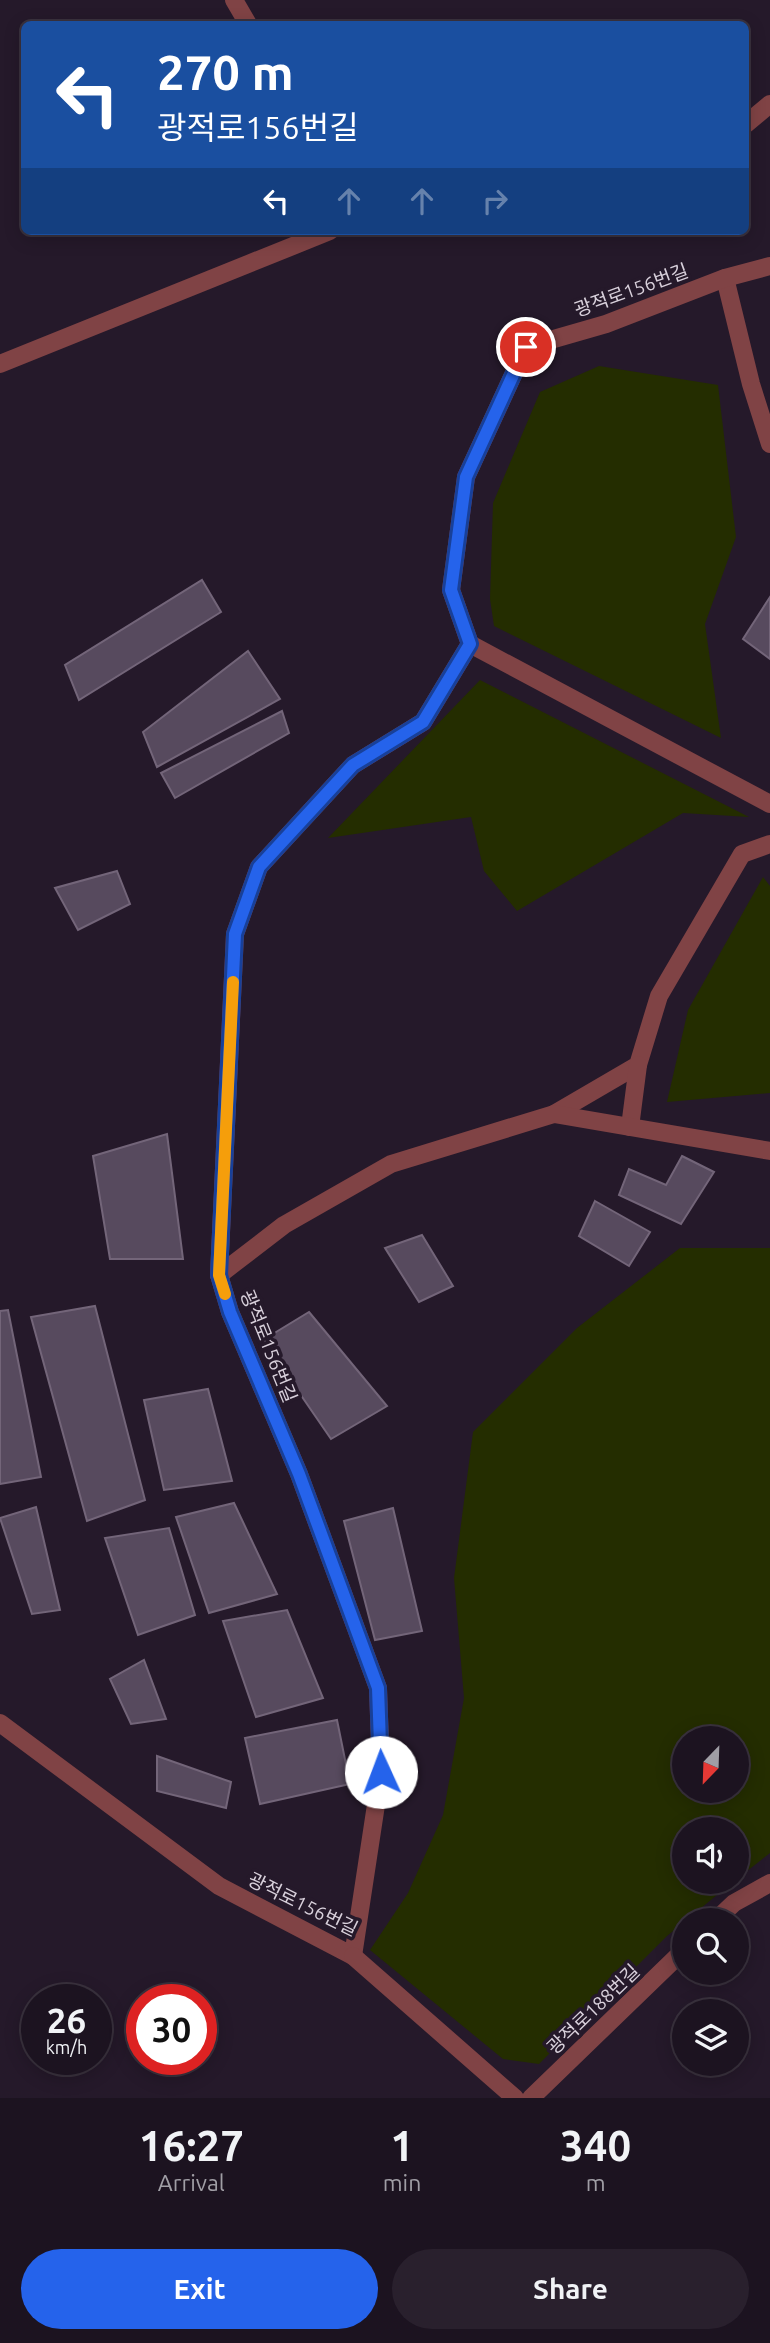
<!DOCTYPE html>
<html lang="en">
<head>
<meta charset="utf-8">
<style>
	body { margin:0; font-family:Ubuntu,"Noto Sans KR",sans-serif; background:#29202d; color:#f1f3f6; height:100vh; display:flex; flex-direction:column; font-size:26px; white-space:nowrap }
	* { box-sizing:border-box; margin:0 }
	p { font-size:23px; color:#a09ea5 }
	.icon { flex:none; width:38px; height:38px; fill:none; stroke:currentColor; stroke-width:2; stroke-linecap:round; stroke-linejoin:round }
	.map { position:relative; height:2098px; overflow:hidden }
	.side { display:flex; flex-direction:column; background:#1c1320; flex:1 }
	.side>* { flex:none }
	.banner { position:absolute; left:21px; top:21px; width:728px; height:214px; border-radius:10px; box-shadow:0 4px 18px #0003,0 0 0 2px #3a323e; background:#1a4fa0; color:#fff; overflow:hidden }
	.needle { width:46px; rotate:203deg }
	.fabs { position:absolute; left:672px; top:1726px; display:grid; gap:14px }
	.fabs a { display:grid; place-items:center; width:77px; height:77px; border-radius:50%; background:#1c1320; box-shadow:0 4px 18px #0003,0 0 0 2px #3a323e; font-size:35px }
	.speed { position:absolute; left:21px; top:1984px; display:flex; gap:14px; font-size:35px; font-weight:700; text-align:center }
	.speed>* { display:grid; place-content:center; width:91px; height:91px; border-radius:50%; background:#1c1320; box-shadow:0 4px 18px #0003,0 0 0 2px #3a323e; line-height:1 }
	.speed small { font-size:18px; font-weight:400 }
	.speed .limit { border:10px solid #d22; background:#fff; color:#111 }
	.pin { position:absolute; display:grid; place-items:center; width:60px; height:60px; color:#fff; margin:-30px; border:4px solid #fff; border-radius:50%; box-shadow:0 2px 7px #0007 }
	.me { position:absolute; width:77px; margin:-38px; rotate:358deg; stroke-linejoin:round; filter:drop-shadow(0 0 5px #0008) }
	.turn { display:flex; align-items:center; gap:24px; height:147px; padding:0 21px; font-size:32px }
	.turn .icon { width:91px; height:91px; stroke-width:2.5 }
	.turn b { display:block; font-size:49px; line-height:60px }
	.lanes { display:flex; align-items:center; height:66px; padding:0 21px; background:#0003; justify-content:center; gap:35px; direction:ltr }
	.lanes .off { opacity:.35 }
	.eta { display:flex; justify-content:space-evenly; align-items:center; height:119px; text-align:center }
	.eta b { font-size:42px; font-weight:700; line-height:49px }
	.primary-button { display:flex; gap:14px; margin-top:auto; padding:14px 21px }
	.primary-button a { flex:1; height:80px; border-radius:42px; background:#2563eb; color:#fff; font-size:28px; font-weight:700; line-height:80px; text-align:center }
	.primary-button a+a { background:#29202d; color:#f1f3f6 }
	.map>svg:first-child { display:block }
	.green { fill:#242d00; fill-rule:evenodd }
	.building { fill:#574a5e; stroke:#736579; stroke-width:2 }
	.lines { fill:none; stroke-linecap:round; stroke-linejoin:round }
	.minor { stroke:#804345; stroke-width:18 }
	.route-casing { stroke:#184099; stroke-width:18 }
	.route { stroke:#2563eb; stroke-width:12 }
	.slow { stroke:#f59e0b; stroke-width:12 }
	.labels { text-anchor:middle; dominant-baseline:central; stroke-width:7; stroke-linejoin:round; paint-order:stroke }
	.street-label { font-size:19px; fill:#d8d0db; stroke:#25192a }
</style>
</head>
<body>
<div class="map">
<svg width="770" height="2098" viewBox="0 0 770 2098">
	<rect width="100%" height="100%" fill="#25192a"/>
	<!-- green -->
	<g class="green">
		<path d="M599,366l119,19 18,152 -31,87 16,114 -227,-112 -4,-27 3,-96 47,-111z"/>
		<path d="M480,680l269,137 -66,-4 -166,98 -33,-40 -13,-54 -143,21z"/>
		<path d="M763,877l7,9v207l-103,9 21,-92z"/>
		<path d="M680,1248h90v605l-33,26v-50h-53v52h50l-67,55 -128,128 -36,-5 -133,-109 38,-57 35,-78 21,-117 -10,-120 19,-146 104,-104zM684,1738h53v52h-53z"/>
	</g>
	<!-- building -->
	<g class="building">
		<path d="M202,580l19,32 -142,88 -14,-35z"/>
		<path d="M770,597v62l-27,-20z"/>
		<path d="M248,651l32,48 -123,68 -14,-35z"/>
		<path d="M282,711l7,22 -114,65 -14,-25z"/>
		<path d="M117,871l13,33 -52,26 -23,-42z"/>
		<path d="M167,1134l16,125h-73l-17,-103z"/>
		<path d="M682,1156l32,16 -33,52 -62,-29 10,-26 37,16z"/>
		<path d="M595,1201l55,31 -21,34 -50,-30z"/>
		<path d="M422,1235l31,51 -34,16 -34,-54z"/>
		<path d="M95,1306l50,194 -58,21 -56,-204z"/>
		<path d="M8,1310l33,167 -41,7v-173z"/>
		<path d="M309,1312l78,94 -56,33 -68,-99z"/>
		<path d="M208,1389l24,92 -68,9 -20,-90z"/>
		<path d="M234,1503l43,91 -68,19 -33,-96z"/>
		<path d="M36,1507l24,103 -28,4 -32,-96z"/>
		<path d="M393,1508l29,123 -47,9 -31,-119z"/>
		<path d="M169,1528l26,87 -57,20 -33,-97z"/>
		<path d="M287,1610l36,88 -67,19 -33,-96z"/>
		<path d="M144,1660l22,59 -35,5 -21,-45z"/>
		<path d="M337,1720l13,64 -90,20 -15,-66z"/>
		<path d="M157,1756l74,26 -5,26 -69,-17z"/>
	</g>
	<g class="lines">
		<!-- minor -->
		<g class="minor">
			<path d="M234,0l14,24"/>
			<path d="M746,124l24,-20"/>
			<path d="M725,278l26,106 19,60"/>
			<path d="M0,364l330,-133"/>
			<path d="M470,644l300,160"/>
			<path d="M554,1114l84,-49 21,-69 83,-142 28,-10"/>
			<path d="M630,1127l8,-62"/>
			<path d="M219,1275l65,-50 107,-61 163,-50 216,37"/>
			<path d="M0,1723l219,163 134,70 28,-184 -3,-84 -79,-214 -69,-162 -11,-37 16,-341 24,-67 94,-102 70,-43 47,-78 -19,-54 15,-113 60,-130 80,-23 119,-46 45,-12"/>
			<path d="M716,1920l18,-17 36,-20"/>
			<path d="M353,1956l162,142"/>
			<path d="M531,2098l153,-148"/>
		</g>
	</g>
	<g class="lines">
		<!-- route casing -->
		<g class="route-casing">
			<path id="route" d="M381,1772l-3,-84 -79,-214 -69,-162 -11,-37 16,-341 24,-67 94,-102 70,-43 47,-78 -19,-54 15,-113 60,-130"/>
		</g>
		<!-- route -->
		<use href="#route" class="route"/>
		<!-- slow -->
		<path class="slow" d="M225,1294l-6,-19 14,-293"/>
	</g>
	<g class="labels">
		<!-- street labels -->
		<g class="street-label">
			<text transform="translate(631 290) rotate(-20)">광적로156번길</text>
			<text transform="translate(269 1346) rotate(68)">광적로156번길</text>
			<text transform="translate(303 1904) rotate(26)">광적로156번길</text>
			<text transform="translate(593 2009) rotate(-44)">광적로188번길</text>
		</g>
	</g>
</svg>
<div class="fabs">
<a><svg class="needle" viewBox="-14 -14 28 28"><path d="M0-13l5 13h-10z" fill="#e53935"/><path d="M0 13l5-13h-10z" fill="#a09ea5"/></svg></a>
<a><svg class="icon" aria-label="sound" viewBox="0 0 24 24"><path d="M4 9h4l5-4v14l-5-4H4zM17 9q2 3 0 6"/></svg></a>
<a><svg class="icon" aria-label="search" viewBox="0 0 24 24"><circle cx="10" cy="10" r="6"/><path d="M15 15l6 6"/></svg></a>
<a><svg class="icon" aria-label="layers" viewBox="0 0 24 24"><path d="M12 4l9 5-9 5-9-5zM3 14l9 5 9-5"/></svg></a>
</div>
<div class="speed"><div>26<small>km/h</small></div><div class="limit">30</div></div>
<div class="pin" style="left:526px;top:347px;background:#d93025"><svg class="icon" aria-label="arrive" viewBox="0 0 24 24"><path d="M6 21V4h12l-3 4 3 4H6"/></svg></div>
<svg class="me" style="left:381px;top:1772px" viewBox="-20 -20 40 40"><circle r="19" fill="#fff"/><path d="M0-13L10 11 0 6-10 11z" fill="#2563eb"/></svg>
<div class="banner">
<div class="turn"><svg class="icon" aria-label="left" viewBox="0 0 24 24"><path d="M17 20v-9H6M10 6l-5 5 5 5"/></svg><div><b>270 m</b>광적로156번길</div></div>
<div class="lanes"><svg class="icon" aria-label="left" viewBox="0 0 24 24"><path d="M17 20v-9H6M10 6l-5 5 5 5"/></svg><svg class="icon off" aria-label="ahead" viewBox="0 0 24 24"><path d="M12 20V5M6 11l6-6 6 6"/></svg><svg class="icon off" aria-label="ahead" viewBox="0 0 24 24"><path d="M12 20V5M6 11l6-6 6 6"/></svg><svg class="icon off" aria-label="right" viewBox="0 0 24 24"><path d="M7 20v-9h11M14 6l5 5-5 5"/></svg></div>
</div>
</div>
<section class="side">
<div class="eta">
<div><b>16:27</b><p>Arrival</p></div>
<div><b>1</b><p>min</p></div>
<div><b>340</b><p>m</p></div>
</div>
<div class="primary-button"><a>Exit</a><a>Share</a></div>
</section>
</body>
</html>
